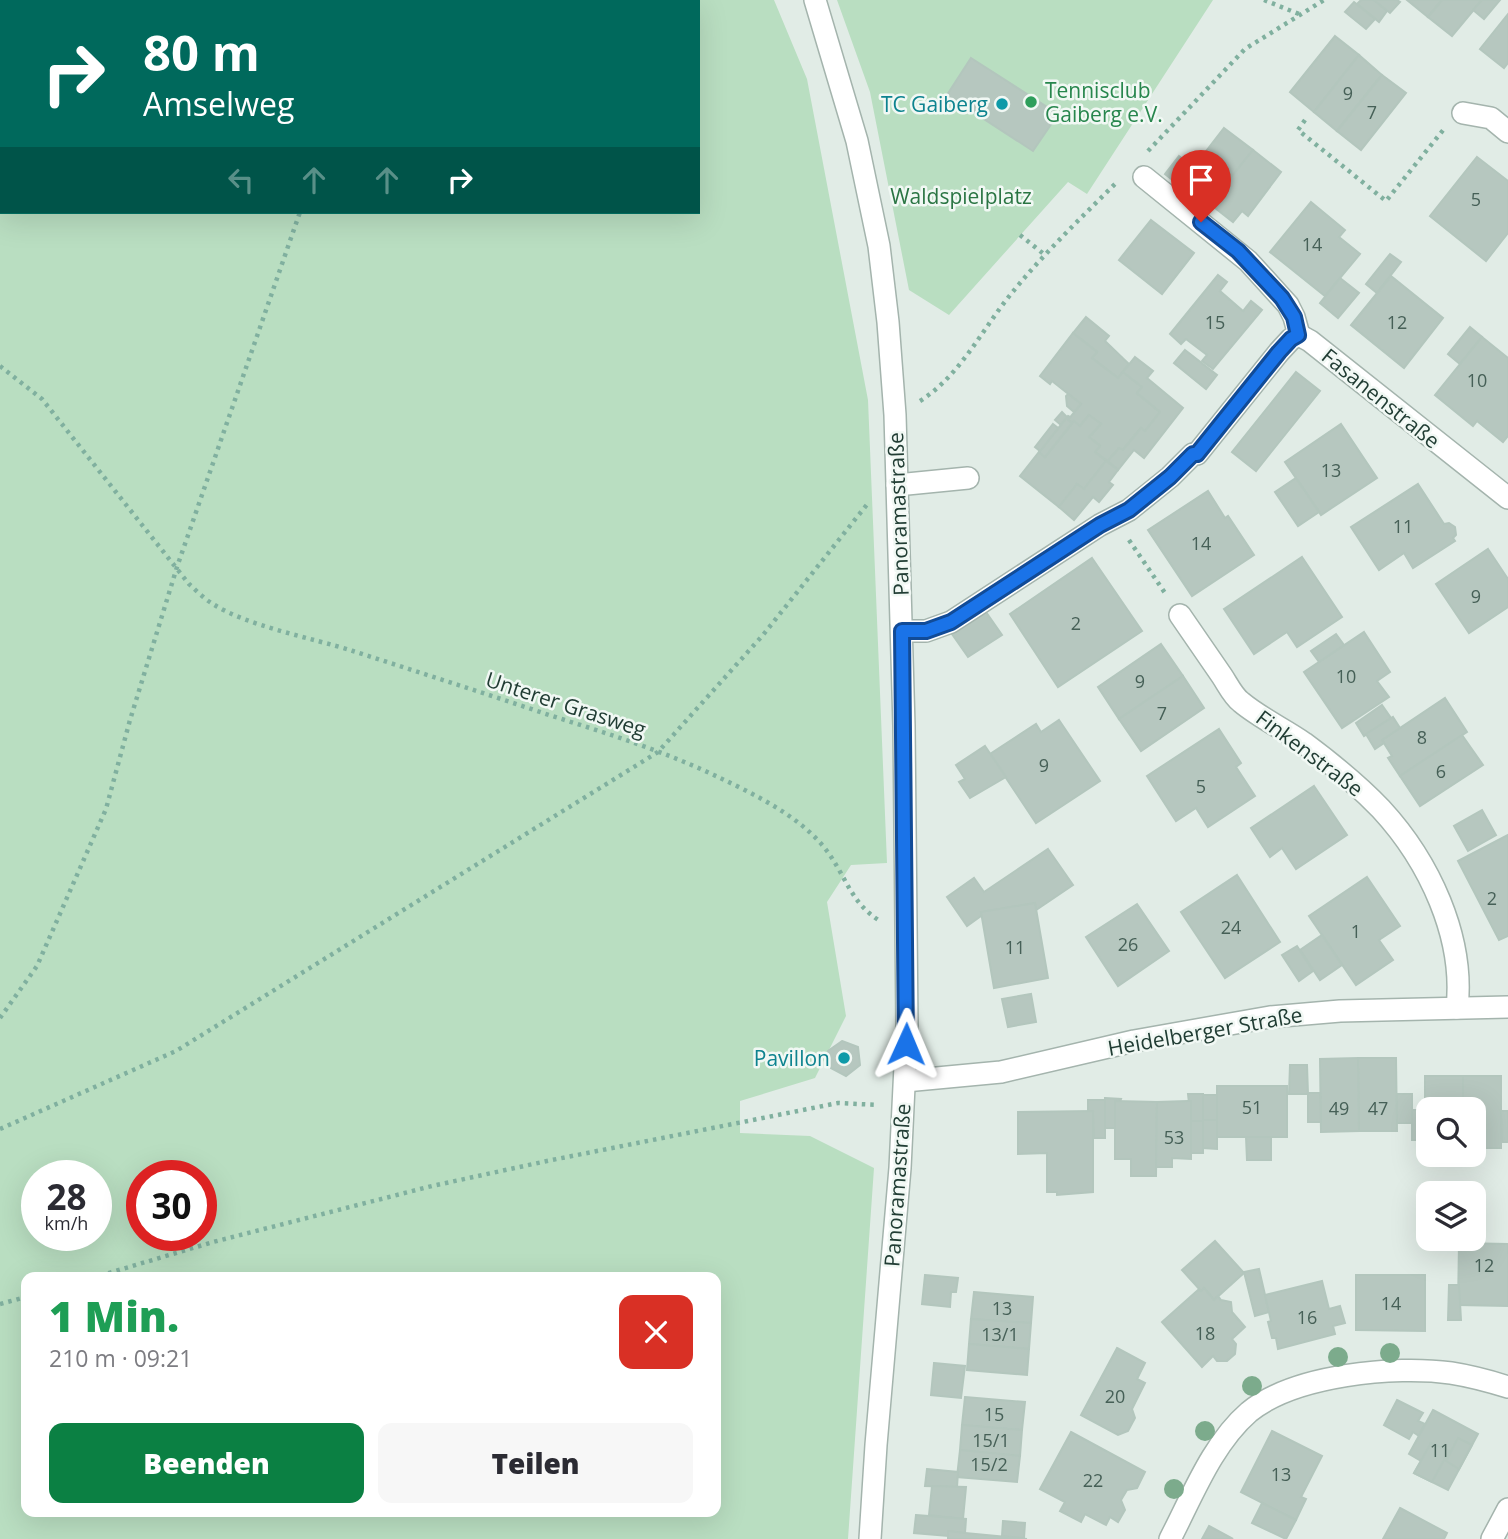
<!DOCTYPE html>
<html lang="de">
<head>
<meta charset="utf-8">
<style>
	body { margin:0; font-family:"Open Sans",sans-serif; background:#f7f7f7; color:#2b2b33; height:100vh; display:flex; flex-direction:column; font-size:26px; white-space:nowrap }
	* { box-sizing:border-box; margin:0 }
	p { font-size:23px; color:#7c7c81 }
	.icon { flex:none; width:38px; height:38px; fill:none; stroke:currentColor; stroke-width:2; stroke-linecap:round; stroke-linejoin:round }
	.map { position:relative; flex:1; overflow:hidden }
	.side { position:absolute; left:21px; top:1272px; width:700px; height:245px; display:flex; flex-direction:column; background:#fff; border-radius:14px; box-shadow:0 7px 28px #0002 }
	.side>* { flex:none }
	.banner { position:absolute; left:0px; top:0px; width:700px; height:214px; box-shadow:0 7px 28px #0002; background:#00695c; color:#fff; overflow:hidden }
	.fabs { position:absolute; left:1416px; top:1097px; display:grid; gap:14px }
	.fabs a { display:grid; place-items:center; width:70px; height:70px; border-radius:14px; background:#fff; box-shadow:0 7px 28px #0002; font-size:35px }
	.speed { position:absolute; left:21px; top:1160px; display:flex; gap:14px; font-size:35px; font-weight:700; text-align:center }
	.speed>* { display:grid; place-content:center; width:91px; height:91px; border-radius:50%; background:#fff; box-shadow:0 7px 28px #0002; line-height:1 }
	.speed small { font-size:18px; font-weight:400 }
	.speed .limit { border:10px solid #d22; background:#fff; color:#111 }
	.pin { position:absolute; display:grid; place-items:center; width:60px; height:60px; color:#fff; margin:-72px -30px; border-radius:50% 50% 50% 0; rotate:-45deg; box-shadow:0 0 7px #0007 }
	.pin .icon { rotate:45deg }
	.me { position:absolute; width:77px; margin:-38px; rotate:1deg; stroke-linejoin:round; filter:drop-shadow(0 0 5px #0008) }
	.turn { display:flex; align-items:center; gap:24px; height:147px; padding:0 28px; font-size:32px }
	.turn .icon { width:91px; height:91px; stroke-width:2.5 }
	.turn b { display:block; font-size:49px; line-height:60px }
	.lanes { display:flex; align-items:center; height:66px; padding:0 28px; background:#0003; justify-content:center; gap:35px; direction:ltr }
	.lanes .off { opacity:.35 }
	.round { display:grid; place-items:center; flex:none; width:74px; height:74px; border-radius:14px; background:#f7f7f7 }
	.head { display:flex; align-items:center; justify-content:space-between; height:119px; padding:0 28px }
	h1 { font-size:42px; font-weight:800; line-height:52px; color:#1e9e55 }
	.action { display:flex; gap:14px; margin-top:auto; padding:14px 28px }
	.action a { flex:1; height:80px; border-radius:14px; background:#0b8043; color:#fff; font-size:28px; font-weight:800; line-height:80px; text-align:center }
	.action a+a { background:#f7f7f7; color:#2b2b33 }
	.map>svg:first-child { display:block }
	.green { fill:#b9dec1; fill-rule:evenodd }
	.building { fill:#b6c7bf; stroke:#b3c6bd; stroke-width:2 }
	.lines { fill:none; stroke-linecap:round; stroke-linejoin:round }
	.minor-casing { stroke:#a4b4ad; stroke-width:24 }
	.path { stroke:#80b09f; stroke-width:4.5; stroke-dasharray:3.5 5; stroke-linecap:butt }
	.minor { stroke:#fff; stroke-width:21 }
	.tree { fill:#7cab8c }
	.route-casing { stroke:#114b97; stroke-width:18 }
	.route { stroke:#1a73e8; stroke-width:12 }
	.leisure-dot { fill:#2e9e5b; stroke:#f1f8f4; stroke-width:2.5 }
	.culture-dot { fill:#0f9aa8; stroke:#f1f8f4; stroke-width:2.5 }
	.labels { text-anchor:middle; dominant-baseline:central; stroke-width:5; stroke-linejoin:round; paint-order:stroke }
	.number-label { font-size:18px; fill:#466057 }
	.leisure-label { font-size:21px; fill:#27864d; stroke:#f1f8f4; text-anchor:start }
	.culture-label { font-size:21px; fill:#0d838f; stroke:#f1f8f4; text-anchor:end }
	.park-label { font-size:21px; fill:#2a7543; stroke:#f1f8f4 }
	.street-label { font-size:21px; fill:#213d34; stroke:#f1f8f4 }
</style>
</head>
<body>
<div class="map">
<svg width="1508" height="1539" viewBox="0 0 1508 1539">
	<rect width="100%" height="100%" fill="#e1ece6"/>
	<!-- green -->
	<g class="green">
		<path d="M0,0h774l33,79 61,321 19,463 -36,2 -24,37 19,114 -31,62 -75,23v32l70,3 64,32 -26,371h-848zM2,2h696v210h-696zM37,1176h59v60h-59zM142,1176h59v60h-59zM26,1278h690v234h-690z"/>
		<path d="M837,0h376l-126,194 -19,-12 -119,133 -40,-25 -39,-198z"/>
	</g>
	<!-- building -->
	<g class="building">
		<path d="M1361,0h13l13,11 -8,11 -22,-18z"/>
		<path d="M1374,0h23l3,2 -10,11z"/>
		<path d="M1407,0h35l-14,17z"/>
		<path d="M1442,0h40l-30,36 -24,-19z"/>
		<path d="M1482,0h18l-16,19 -11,-9z"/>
		<path d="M1354,2l21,17 -9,10 -21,-17z"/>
		<path d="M1508,14v49l-4,5 -24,-19z"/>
		<path d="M1335,36l24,19 -45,57 -24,-20z"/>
		<path d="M1359,55l23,20 -45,56 -23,-19z"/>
		<path d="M971,58l87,56 -25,37 -86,-56z"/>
		<path d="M1382,75l24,18 -45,57 -24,-19z"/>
		<path d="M1224,128l29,22 -43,54 -24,-18 8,-11 -4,-3z"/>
		<path d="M1253,150l28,22 -33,44 -6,-5 -9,11 -23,-18z"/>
		<path d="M1179,156l14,11 -3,5 4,3 -10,14 -19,-15z"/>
		<path d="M1477,157l31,24v52l-22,28 -56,-45z"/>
		<path d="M1311,202l34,28 -6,7 21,17 -35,42 -55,-44z"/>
		<path d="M1151,220l43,33 -32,41 -43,-34z"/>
		<path d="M1390,254l11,8 -24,31 -11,-9z"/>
		<path d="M1218,275l9,7 -7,9 23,20 8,-10 11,9 -49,59 -11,-8 5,-6 -21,-16 -5,5 -11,-10z"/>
		<path d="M1391,276l52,42 -39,50 -53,-43z"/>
		<path d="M1340,278l19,15 -21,25 -18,-15z"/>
		<path d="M1086,317l23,19 -4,5 24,23 -11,14 -26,-20 5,-6 -24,-19z"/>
		<path d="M1470,327l12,10 -22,27 -12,-10z"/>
		<path d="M1073,333l24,19 -5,6 26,20 5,-6 19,15 -5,6 23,19 -15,19 -4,-3 -18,22 -4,-2 -11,13 -13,-9 5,-6 -11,-9 12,-13 -12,-9 -9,11 -12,-6 13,-16 -29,-23 -2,3 -10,-8z"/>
		<path d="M1482,337l26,21v78l-5,6 -26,-21 -4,5 -38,-31z"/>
		<path d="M1185,350l32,25 -11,14 -32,-26z"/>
		<path d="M1135,357l18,14 -6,7 36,30 -39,50 -10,-8 -16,20 -10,-9 11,-13 4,2 18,-22 4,3 15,-19 -23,-19 5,-6 -19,-15z"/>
		<path d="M1296,372l24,19 -64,80 -24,-19z"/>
		<path d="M1068,394l13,10 -7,8 -7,-6 -1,-10z"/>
		<path d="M1062,412l5,5 -6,8 -6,-5z"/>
		<path d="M1089,415l12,9 -12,13 11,9 -5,6 11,9 -22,28 -7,-5 -18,23 -39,-31 19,-24 6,5 29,-36 6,5z"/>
		<path d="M1068,416l2,1 -2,3 4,3 -27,34 -6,-5z"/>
		<path d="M1053,424l5,4 -18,23 -5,-4z"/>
		<path d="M1341,424l36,54 -56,37 -36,-53z"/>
		<path d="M1106,461l12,9 -9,12 4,3 -14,17 -6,-5 -19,23 -15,-13 18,-23 7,5z"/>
		<path d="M1296,478l23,34 -21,14 -23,-34z"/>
		<path d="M1418,484l26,40 5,-1 6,4 1,8 -3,3 2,3 -42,27 -9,-15 -25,17 -28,-43z"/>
		<path d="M1208,491l17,27 3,-2 26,39 -62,41 -44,-66z"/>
		<path d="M1488,549l20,30v28l-39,26 -33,-49z"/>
		<path d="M1302,557l40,60 -45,30 -10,-15 -33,22 -30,-45z"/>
		<path d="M1092,558l50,73 -84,56 -48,-73z"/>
		<path d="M986,612l16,23 -34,22 -16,-23z"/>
		<path d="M1364,632l26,40 -13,9 12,16 -47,31 -38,-56z"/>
		<path d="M1336,634l8,11 -25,17 -8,-11z"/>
		<path d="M1161,644l22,32 -64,43 -21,-32z"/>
		<path d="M1183,676l21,32 -63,43 -22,-32z"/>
		<path d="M1445,698l22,34 -67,44 -12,-18 4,-2 -10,-16z"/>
		<path d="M1382,705l9,13 -27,18 -8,-13z"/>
		<path d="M1393,717l7,11 -18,12 2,3 -9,6 -9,-15z"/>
		<path d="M1059,720l41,61 -64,42 -46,-69 46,-30 5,8z"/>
		<path d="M1219,729l22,34 -5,4 19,29 -47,31 -12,-19 -20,13 -29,-45z"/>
		<path d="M1462,735l21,30 -63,41 -20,-30z"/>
		<path d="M985,746l21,31 -36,21 -11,-16 6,-3 -9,-14z"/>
		<path d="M1314,786l33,49 -51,34 -14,-21 -12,9 -19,-29z"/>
		<path d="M1482,810l14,25 -28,16 -14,-25z"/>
		<path d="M1508,835v101l-9,4 -41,-79z"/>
		<path d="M1048,849l25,36 -37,25 -1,-7 -54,9v4l-14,10 -20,-29 27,-19 10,14z"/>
		<path d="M1237,875l43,67 -55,36 -44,-66z"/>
		<path d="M1367,877l33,49 -21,14 14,20 -37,25 -47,-69z"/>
		<path d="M1035,903l13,75 -54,10 -13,-76z"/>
		<path d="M1137,904l32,47 -51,35 -32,-49z"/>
		<path d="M1322,935l20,30 -22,15 -20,-30z"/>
		<path d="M1297,946l16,25 -14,10 -17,-26z"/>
		<path d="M1031,994l5,28 -28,5 -6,-28z"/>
		<path d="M842,1041l16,6 2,18 -14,11 -15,-8 -3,-17z"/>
		<path d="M1358,1058h38l1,73h-38z"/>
		<path d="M1358,1058l1,73 -38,1 -1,-73z"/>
		<path d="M1290,1065h17l1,29h-19z"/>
		<path d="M1425,1076h38v34h-35v39h-3z"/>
		<path d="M1463,1076h38v72h-27v-38h-11z"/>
		<rect x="1217" y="1086" width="70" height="51"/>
		<path d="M1308,1093h12l1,29h-13z"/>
		<path d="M1188,1094h15v27h-12z"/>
		<rect x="1397" y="1094" width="15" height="29"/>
		<rect x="1203" y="1095" width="14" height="25"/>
		<path d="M1105,1098l16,1 -1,3 -5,-1v27h-11z"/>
		<path d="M1088,1100h17v38h-11l-1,-27 -5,1z"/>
		<path d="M1115,1101l42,1 -1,74h-25v-17h-16z"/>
		<path d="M1188,1101h3v58l-19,-1v9h-16l1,-65z"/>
		<rect x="1412" y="1110" width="13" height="30"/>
		<path d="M1093,1111v81l-36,3v-3h-10v-39l-29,1v-42z"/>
		<path d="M1501,1111h7v31h-6z"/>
		<path d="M1203,1120h14v29l-14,-1z"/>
		<rect x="1191" y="1121" width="12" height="32"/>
		<path d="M1246,1137h25v23h-24z"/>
		<path d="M1215,1241l29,32 -30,27 -10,-12 -3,3 -19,-21z"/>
		<path d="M1459,1243l49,1v62l-50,-1z"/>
		<path d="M1259,1269l10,43 -14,4 -11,-44z"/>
		<path d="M925,1275l33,3 -2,14h-5l-1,15 -28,-3z"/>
		<path d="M1356,1275h69v56l-69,-1z"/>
		<path d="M1322,1281l7,28 11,-3 5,17 -12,3 2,8 -57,15 -2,-11h-4l-4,-16 3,-1 -6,-26z"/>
		<path d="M1449,1285h10l2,35h-13z"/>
		<path d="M1204,1288l10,12 4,-4 3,4 10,2 1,10 13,15 -13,12 4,5 -1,10 -8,7h-10l-4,-5 -11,11 -40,-45 37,-33 2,2z"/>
		<path d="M974,1292l59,5 -2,26 -60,-4z"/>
		<path d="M971,1319l60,4 -2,26 -60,-5z"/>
		<path d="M969,1344l60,5 -2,26 -60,-5z"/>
		<path d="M1117,1348l28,15 -8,16 8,4 -13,26 3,9 -7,13 -10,4 -37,-20z"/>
		<path d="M934,1363l31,3 -4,32 -30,-3z"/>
		<path d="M965,1397l60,5 -3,28 -60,-5z"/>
		<path d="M1397,1400l26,13 -5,8 7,3 -6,12 -6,-4 -4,7 -25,-14z"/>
		<path d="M1433,1410l45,24 -30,56 -34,-17 7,-12 -12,-7z"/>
		<path d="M962,1425l60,5 -2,26 -60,-6z"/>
		<path d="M1272,1431l50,25 -21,41 5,2 -10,21 -55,-28z"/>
		<path d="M1071,1432l74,40 -8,16 -10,2 -6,10 4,10 -7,12 -8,-5 -4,8 -21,-11 -4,8 -21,-11 5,-9 -25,-13z"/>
		<path d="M1458,1438l14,7 -13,24 -13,-8z"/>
		<path d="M1431,1443l18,8 -17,31 -18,-9z"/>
		<path d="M960,1450l60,6 -3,26 -60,-5z"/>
		<path d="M927,1469l31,3 -1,15 -32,-1z"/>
		<path d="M932,1486l34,1 -3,32 -34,-4z"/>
		<path d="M1262,1503l34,17 -10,19 -34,-16z"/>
		<path d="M1400,1508l47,25 -3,6h-61z"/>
		<path d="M916,1515l50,4 -1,14 -17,-2v5l-34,-3z"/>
		<path d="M1003,1521l22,2 -1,15 -22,-2z"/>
		<path d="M1209,1526l24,13h-31z"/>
		<path d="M948,1531l17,2 62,6h-79z"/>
	</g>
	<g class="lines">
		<!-- minor casing -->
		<g class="minor-casing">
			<g id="minor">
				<path d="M815,0l42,141 22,105 9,76 7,93 9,311 3,299 -7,143 -24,277 -6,94"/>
				<path d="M1463,113l28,5 17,14"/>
				<path d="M1144,177l104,84 40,44 6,12 5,18"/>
				<path d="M1299,335l11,6 198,157"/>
				<path d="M897,485l71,-7"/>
				<path d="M1180,615c14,20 28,41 42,61 6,9 11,20 19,26 19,16 43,27 63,41 27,20 54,42 77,66 48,52 84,128 76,199"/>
				<path d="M902,631h24l25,-9 149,-97 29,-15 41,-33 23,-23h4l82,-102 12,-13 8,-4"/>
				<path d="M905,1081l96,-9 133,-31 136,-24 70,-6 168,-4"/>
				<path d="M1170,1539c22,-42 42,-95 79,-127 45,-37 146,-47 202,-39 19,3 38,8 57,14"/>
				<path d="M1492,1539l16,-30"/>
			</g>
		</g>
		<!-- path -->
		<g class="path">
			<path d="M1264,0l35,14"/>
			<path d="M373,2v-2"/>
			<path d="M1305,120l-7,10 88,71 58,-72"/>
			<path d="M1148,151l97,-102 79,-49"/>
			<path d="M1020,235l25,20"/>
			<path d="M0,366l42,33 147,185c7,6 15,15 24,20 34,22 99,34 140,47 65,21 131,42 196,64 57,18 115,36 169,62 36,17 79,38 105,69 22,26 26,56 57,75"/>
			<path d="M920,401c39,-25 59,-66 87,-102 33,-42 72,-79 110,-117"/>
			<path d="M1129,540l36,53"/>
			<path d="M0,1018l37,-52 69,-157 24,-89 47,-153 123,-355"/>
			<path d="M0,1129l176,-78 482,-299 105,-117 106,-133"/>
			<path d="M92,1278l121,-36 219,-56 115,-25 291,-58 40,2"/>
			<path d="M0,1304l26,-7"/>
		</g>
		<!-- minor -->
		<use href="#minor" class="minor"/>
	</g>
	<!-- trees -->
	<g class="tree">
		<circle cx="1390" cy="1353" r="10"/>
		<circle cx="1338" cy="1357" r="10"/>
		<circle cx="1252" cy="1386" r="10"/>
		<circle cx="1205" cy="1431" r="10"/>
		<circle cx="1174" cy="1489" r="10"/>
	</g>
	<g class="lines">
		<!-- route casing -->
		<g class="route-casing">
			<path id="route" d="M906,1044l-4,-413h24l25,-9 149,-97 29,-15 41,-33 23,-23h4l82,-102 12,-13 7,-4 -4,-18 -12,-19 -44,-47 -37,-29"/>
		</g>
		<!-- route -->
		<use href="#route" class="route"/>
	</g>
	<!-- markers -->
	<circle class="leisure-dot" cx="1031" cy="102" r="7"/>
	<g class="culture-dot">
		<circle cx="1002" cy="104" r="7"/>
		<circle cx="844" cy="1058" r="7"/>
	</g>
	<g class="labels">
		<!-- number labels -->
		<g class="number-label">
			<text x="1348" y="93">9</text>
			<text x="1372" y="112">7</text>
			<text x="1476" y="199">5</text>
			<text x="1312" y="244">14</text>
			<text x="1215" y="322">15</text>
			<text x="1397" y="322">12</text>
			<text x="1477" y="380">10</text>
			<text x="1331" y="470">13</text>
			<text x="1403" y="526">11</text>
			<text x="1201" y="543">14</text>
			<text x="1476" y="596">9</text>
			<text x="1076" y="623">2</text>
			<text x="1346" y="676">10</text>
			<text x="1140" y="681">9</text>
			<text x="1162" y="713">7</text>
			<text x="1422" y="737">8</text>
			<text x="1044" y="765">9</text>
			<text x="1441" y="771">6</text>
			<text x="1201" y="786">5</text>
			<text x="1492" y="898">2</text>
			<text x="1231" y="927">24</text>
			<text x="1356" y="931">1</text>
			<text x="1128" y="944">26</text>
			<text x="1015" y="947">11</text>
			<text x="1252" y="1107">51</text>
			<text x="1339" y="1108">49</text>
			<text x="1378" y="1108">47</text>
			<text x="1174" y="1137">53</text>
			<text x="1484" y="1265">12</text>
			<text x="1391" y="1303">14</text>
			<text x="1002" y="1308">13</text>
			<text x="1307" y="1317">16</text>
			<text x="1205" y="1333">18</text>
			<text x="1000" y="1334">13/1</text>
			<text x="1115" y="1396">20</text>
			<text x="994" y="1414">15</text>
			<text x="991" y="1440">15/1</text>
			<text x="1440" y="1450">11</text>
			<text x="989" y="1464">15/2</text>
			<text x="1281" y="1474">13</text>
			<text x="1093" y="1480">22</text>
		</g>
		<!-- leisure labels -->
		<g class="leisure-label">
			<text x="1045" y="90">Tennisclub<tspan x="1045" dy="24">Gaiberg e.V.</tspan></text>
		</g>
		<!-- culture labels -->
		<g class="culture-label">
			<text x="988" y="104">TC Gaiberg</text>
			<text x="830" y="1058">Pavillon</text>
		</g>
		<!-- park labels -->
		<g class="park-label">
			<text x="961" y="196">Waldspielplatz</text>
		</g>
		<!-- street labels -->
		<g class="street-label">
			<text transform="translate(1381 398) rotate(39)">Fasanenstraße</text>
			<text transform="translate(898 514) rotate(-92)">Panoramastraße</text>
			<text transform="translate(566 704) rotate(18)">Unterer Grasweg</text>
			<text transform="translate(1310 753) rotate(37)">Finkenstraße</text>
			<text transform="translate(1205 1031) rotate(-10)">Heidelberger Straße</text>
			<text transform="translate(897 1185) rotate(-86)">Panoramastraße</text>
		</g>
	</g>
</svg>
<div class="fabs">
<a><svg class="icon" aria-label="search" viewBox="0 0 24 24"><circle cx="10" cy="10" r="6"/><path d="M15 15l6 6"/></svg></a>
<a><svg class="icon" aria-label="layers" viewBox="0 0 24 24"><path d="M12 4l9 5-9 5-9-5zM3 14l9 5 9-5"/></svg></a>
</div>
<div class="speed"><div>28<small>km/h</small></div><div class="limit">30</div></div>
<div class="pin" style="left:1201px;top:222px;background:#d93025"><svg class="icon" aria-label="arrive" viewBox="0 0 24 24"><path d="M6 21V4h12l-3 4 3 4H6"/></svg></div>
<svg class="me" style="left:906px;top:1044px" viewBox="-20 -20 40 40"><path d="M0-17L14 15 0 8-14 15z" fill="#1a73e8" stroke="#fff" stroke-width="4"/></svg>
<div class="banner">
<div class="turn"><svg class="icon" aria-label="right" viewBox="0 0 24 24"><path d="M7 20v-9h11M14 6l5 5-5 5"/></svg><div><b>80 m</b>Amselweg</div></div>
<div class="lanes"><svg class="icon off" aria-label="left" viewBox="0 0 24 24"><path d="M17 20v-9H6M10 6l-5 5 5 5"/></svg><svg class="icon off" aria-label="ahead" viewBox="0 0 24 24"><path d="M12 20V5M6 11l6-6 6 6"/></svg><svg class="icon off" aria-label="ahead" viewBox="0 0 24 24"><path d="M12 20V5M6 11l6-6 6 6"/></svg><svg class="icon" aria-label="right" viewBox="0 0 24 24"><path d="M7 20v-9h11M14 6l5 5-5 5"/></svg></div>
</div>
<section class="side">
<div class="head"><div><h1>1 Min.</h1><p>210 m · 09:21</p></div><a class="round" style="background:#d93025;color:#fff"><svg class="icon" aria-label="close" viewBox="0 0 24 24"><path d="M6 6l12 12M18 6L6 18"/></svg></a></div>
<div class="action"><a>Beenden</a><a>Teilen</a></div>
</section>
</div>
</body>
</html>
